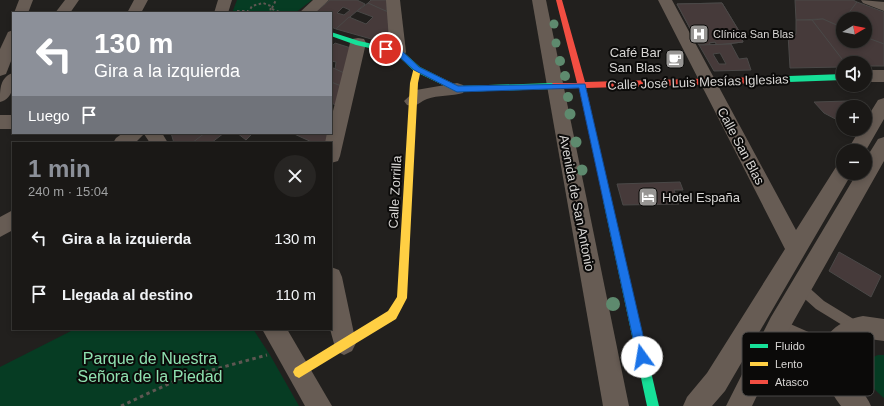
<!DOCTYPE html>
<html lang="es">
<head>
<meta charset="utf-8">
<style>
	body { margin:0; font-family:Arial,sans-serif; background:#272523; color:#f1f3f6; height:100vh; display:flex; flex-direction:column; font-size:15px; white-space:nowrap }
	* { box-sizing:border-box; margin:0 }
	p { font-size:13px; color:#9fa0a1 }
	.icon { flex:none; width:22px; height:22px; fill:none; stroke:currentColor; stroke-width:2; stroke-linecap:round; stroke-linejoin:round }
	.map { position:relative; flex:1; overflow:hidden }
	.panel { position:absolute; left:12px; top:142px; width:320px; height:188px; display:flex; flex-direction:column; background:#1a1816; border-radius:0px; box-shadow:0 2px 6px #0003,0 0 0 1px #383735 }
	.panel>* { flex:none }
	.top-card { position:absolute; left:12px; top:12px; width:320px; height:122px; border-radius:0px; box-shadow:0 2px 6px #0003,0 0 0 1px #383735; background:#8c9099; color:#fff; overflow:hidden }
	.needle { width:26px; rotate:80deg }
	.fabs { position:absolute; left:836px; top:12px; display:grid; gap:8px }
	.fabs a { display:grid; place-items:center; width:36px; height:36px; border-radius:50%; background:#1a1816; box-shadow:0 2px 6px #0003,0 0 0 1px #383735; font-size:20px }
	.pin { position:absolute; display:grid; place-items:center; width:34px; height:34px; color:#fff; margin:-17px; border:2px solid #fff; border-radius:50%; box-shadow:0 1px 4px #0007 }
	.me { position:absolute; width:44px; margin:-22px; rotate:347deg; stroke-linejoin:round; filter:drop-shadow(0 0 3px #0008) }
	.turn { display:flex; align-items:center; gap:14px; height:84px; padding:0 16px; font-size:18px }
	.turn .icon { width:52px; height:52px; stroke-width:2.5 }
	.turn b { display:block; font-size:28px; line-height:34px }
	.then { display:flex; align-items:center; height:38px; padding:0 16px; background:#0003; gap:8px; font-size:15px }
	.round { display:grid; place-items:center; flex:none; width:42px; height:42px; border-radius:21px; background:#272523 }
	.summary { display:flex; align-items:center; justify-content:space-between; height:68px; padding:0 16px }
	h1 { font-size:24px; font-weight:800; line-height:30px; color:#8c9099 }
	ul { padding:0; list-style:none }
	li { display:flex; align-items:center; gap:12px; height:56px; padding:0 16px }
	li div { flex:1 }
	li b { display:block; font-size:15px }
	li em { font-style:normal }
	.map>svg:first-child { display:block }
	.green { fill:#063c23 }
	.building { fill:#463a3a; stroke:#4a4847; fill-rule:evenodd }
	.lines { fill:none; stroke-linecap:round; stroke-linejoin:round }
	.path-far1 { stroke:#5e5752; stroke-width:2; stroke-dasharray:2.5 2.5; stroke-linecap:butt }
	.path { stroke:#5e5752; stroke-width:3; stroke-dasharray:3.5 3.5; stroke-linecap:butt }
	.lane { fill:#675c54; fill-rule:evenodd }
	.street { fill:#675c54; fill-rule:evenodd }
	.fast { fill:#16e098; fill-rule:evenodd }
	.slow { fill:#ffcf43; fill-rule:evenodd }
	.jam { fill:#f24e42; fill-rule:evenodd }
	.tree { fill:#5e8a6e }
	.route { fill:#1a73e8; stroke:#114b97 }
	.labels { text-anchor:middle; dominant-baseline:central; stroke-width:4; stroke-linejoin:round; paint-order:stroke }
	.far-poi-label { font-size:11px; fill:#d8d6d4; stroke:#0b0a09; text-anchor:start }
	.poi-label { font-size:13px; fill:#d8d6d4; stroke:#0b0a09; text-anchor:end }
	.street-label { font-size:13px; fill:#d8d6d4; stroke:#0b0a09 }
	.near-park-label { font-size:16px; fill:#8fe1b0; stroke:#0b0a09 }
	.key { fill:#0b0a09; stroke:#484746; stroke-width:1 }
	.key-label { font-size:11px; fill:#d8d6d4 }
</style>
</head>
<body>
<div class="map">
<svg width="884" height="406" viewBox="0 0 884 406">
	<rect width="100%" height="100%" fill="#22201e"/>
	<!-- green -->
	<g class="green">
		<path d="M237,0h75l-17,13h-63z"/>
		<path d="M75,329h178l17,26 29,51h-299v-39z"/>
		<path d="M878,355h6v43c-14,-11 -32,-34 -6,-43z"/>
	</g>
	<!-- building -->
	<g class="building">
		<path d="M330,0h27l8,4 -29,25 -5,-2v-14h-17zM343,7l7,3 -6,5 -7,-2z"/>
		<path d="M371,0h16v10l-2,1 -17,-8z"/>
		<path d="M795,0h58l4,2 -18,24 -16,-7 -27,1z"/>
		<path d="M857,2l27,10v32l-19,-7v-18h-21z"/>
		<path d="M368,3l20,9 1,32 -53,-15 13,-12 17,7 7,-7 -16,-6z"/>
		<path d="M722,3l17,28 4,11 -26,3 -2,-3 -6,1 1,2h-11l-22,-41zM702,19l8,13h-6l-7,-12z"/>
		<path d="M722,3l17,28 4,11 -26,3 -2,-3 -6,1 1,2h-11l-22,-41z"/>
		<path d="M823,19l20,9v13h22v-4l19,7v22h-19v-3h-20l-33,-43z"/>
		<path d="M796,20h16l33,43 -2,4 -53,1 -2,-34h8z"/>
		<path d="M335,43l16,5 -7,25 -9,-4 1,-7 -5,-1v-14z"/>
		<path d="M731,44l8,15 8,-1 4,12 -37,1 -15,-26zM720,53l6,11h-7l-6,-10z"/>
		<path d="M331,67l13,6 -3,13 -10,-4z"/>
		<path d="M331,82l10,4 -5,19 -5,-2z"/>
		<path d="M848,101l9,5 -14,1v16l-19,-10 -10,-11z"/>
		<path d="M171,133h34l-13,10h-18z"/>
		<path d="M205,133h19l-13,10h-19z"/>
		<path d="M237,133h16l-7,7z"/>
		<path d="M292,133h39l-2,10h-15z"/>
		<path d="M680,182l3,8h-9l5,14 -56,1 -6,-21z"/>
		<path d="M839,252l42,24 -10,21 -42,-26z"/>
	</g>
	<g class="lines">
		<!-- path-far1 -->
		<g class="path-far1">
			<path d="M272,8l4,-8"/>
			<path d="M272,9l10,4"/>
			<path d="M237,11h11"/>
			<path d="M248,13l4,-7 11,-3 8,3 -1,7"/>
		</g>
		<!-- path -->
		<path class="path" d="M121,406l58,-27 88,-24"/>
		<!-- lane -->
		<g class="lane">
			<path d="M801,283l4,1 19,17 36,22 2,4 -2,4 -4,2 -4,-2 -36,-22 -19,-17 -2,-4 2,-4z"/>
			<path d="M779,319l59,26 2,4 -2,4 -4,2 -59,-26 -2,-4 2,-4z"/>
		</g>
		<!-- street -->
		<g class="street">
			<path d="M19,0h14l-5,13h-14z"/>
			<path d="M65,0h14l-9,13h-15z"/>
			<path d="M134,0h14l-7,13h-14z"/>
			<path d="M218,0h14l-4,13h-14z"/>
			<path d="M313,0h16l-14,13h-16z"/>
			<path d="M386,0h14l6,52 -2,4 -6,1 -6,-1 -2,-4z"/>
			<path d="M532,0h14l83,406h-26z"/>
			<path d="M658,0h14l124,230 40,-63 7,-3v9h9l-127,218 -13,15h-29l4,-9 20,-24 78,-124z"/>
			<path d="M861,0l23,2v9l-21,-8z"/>
			<path d="M13,30v26l-7,18 -6,2v-27l8,-17z"/>
			<path d="M358,38l6,1 2,4 -26,113 -2,5 -7,2v-20h-6l2,-10h4v-14l19,-76 2,-4z"/>
			<rect x="865" y="70" width="19" height="12"/>
			<path d="M13,73c0,13 1,25 -13,29 0,-13 0,-25 13,-29z"/>
			<path d="M457,83l6,2 2,4 -2,4c-11,3 -25,2 -36,6 -8,3 -10,9 -20,6l-3,-4 12,-11z"/>
			<path d="M884,98v21l-19,33 -18,-1 13,-22h5v-8l13,-21z"/>
			<rect x="0" y="115" width="13" height="14"/>
			<path d="M123,133h39l6,10h-18l-6,-9 -9,9h-22l3,-5z"/>
			<path d="M884,137v24l-97,172 -35,73h-26l45,-89 86,-144h8v-13l13,-21z"/>
			<path d="M13,210v20l-13,7v-20z"/>
			<path d="M331,267l8,3 3,7 14,66 -4,8 -8,4 -8,-4 -6,-22h1z"/>
			<path d="M863,316l21,3v22c-24,-5 -49,1 -35,32 5,12 17,20 22,33h-30c-27,-36 -31,-80 22,-90z"/>
			<path d="M262,329h25l45,77h-27z"/>
		</g>
		<!-- fast -->
		<g class="fast">
			<path d="M331,32l28,9 42,9 19,17 38,19 95,-3 4,3 -4,3 -96,3 -43,-21 -18,-17 -40,-9 -25,-9z"/>
			<path d="M843,74v6l-83,3 -4,-3 4,-3z"/>
			<path d="M607,196l3,1 1,3 48,206h-12l-44,-206 1,-3z"/>
		</g>
		<!-- slow -->
		<path class="slow" d="M414,67h3l4,2 -3,14 -11,215 -11,21 -97,59 -4,-2 -2,-4 2,-4 93,-57 9,-14 13,-214z"/>
		<!-- jam -->
		<path class="jam" d="M556,0h6l23,82 175,-5 4,3 -4,3 -174,5 25,112 -1,3h-6l-25,-115 -26,1 -4,-3 4,-3h24z"/>
	</g>
	<!-- trees -->
	<g class="tree">
		<circle cx="554" cy="24" r="4.5"/>
		<circle cx="556" cy="43" r="4.5"/>
		<circle cx="560" cy="61" r="5"/>
		<circle cx="565" cy="76" r="5"/>
		<circle cx="568" cy="97" r="5"/>
		<circle cx="570" cy="114" r="5.5"/>
		<circle cx="576" cy="142" r="5.5"/>
		<circle cx="582" cy="170" r="5.5"/>
		<circle cx="613" cy="304" r="7"/>
	</g>
	<!-- route -->
	<path class="route" d="M386,47l15,3 18,17 39,19 127,-2 63,273 -2,4 -4,2 -4,-2 -1,-4 -58,-269 -122,4 -43,-22 -18,-16 -13,-3v-3z"/>
	<!-- icons -->
	<defs>
		<g id="hospital-square" transform="scale(1)"><rect x="-9" y="-9" width="18" height="18" rx="4" fill="#989694" stroke="#0b0a09"/><path d="M-5-5h3v3.5h4V-5h3V5h-3V1.5h-4V5h-3Z" fill="#fff"/></g>
		<g id="cafe-square" transform="scale(1)"><rect x="-9" y="-9" width="18" height="18" rx="4" fill="#989694" stroke="#0b0a09"/><path d="M-5.5-4.5H6V0H3Q3 3.5 0 3.5H-2.5Q-5.5 3.5-5.5 0ZM3-3.2v2h1.7v-2ZM-6 4.5H4V6H-6Z" fill="#fff"/></g>
		<g id="hotel-square" transform="scale(1)"><rect x="-9" y="-9" width="18" height="18" rx="4" fill="#989694" stroke="#0b0a09"/><path d="M-6-4.5h1.5V1H6V5H4.5V3h-9V5H-6ZM-4 0a1.8 1.8 0 1 1 3.6 0ZM.5 0V-2.5h3Q6-2.5 6 0Z" fill="#fff"/></g>
	</defs>
	<g fill-rule="evenodd">
		<use href="#hospital-square" x="699" y="34"/>
		<use href="#cafe-square" x="675" y="59"/>
		<use href="#hotel-square" x="648" y="197"/>
	</g>
	<g class="labels">
		<!-- far-poi labels -->
		<g class="far-poi-label">
			<text x="713" y="34">Clínica San Blas</text>
		</g>
		<!-- poi labels -->
		<g class="poi-label">
			<text x="661" y="52">Café Bar<tspan x="661" dy="15">San Blas</tspan></text>
			<text x="662" y="197" text-anchor="start">Hotel España</text>
		</g>
		<!-- street labels -->
		<g class="street-label">
			<text transform="translate(698 82) rotate(-2)">Calle José Luis Mesías Iglesias</text>
			<text transform="translate(741 146) rotate(62)">Calle San Blas</text>
			<text transform="translate(395 192) rotate(-87)">Calle Zorrilla</text>
			<text transform="translate(577 203) rotate(79)">Avenida de San Antonio</text>
		</g>
		<!-- near-park labels -->
		<g class="near-park-label">
			<text x="150" y="358">Parque de Nuestra<tspan x="150" dy="18">Señora de la Piedad</tspan></text>
		</g>
	</g>
	<!-- legend -->
	<rect x="742" y="332" width="132" height="64" rx="6" class="key"/>
	<rect x="750" y="344" width="18" height="4" fill="#16e098"/>
	<rect x="750" y="362" width="18" height="4" fill="#ffcf43"/>
	<rect x="750" y="380" width="18" height="4" fill="#f24e42"/>
	<g class="key-label">
		<text x="775" y="350">Fluido</text>
		<text x="775" y="368">Lento</text>
		<text x="775" y="386">Atasco</text>
	</g>
</svg>
<div class="fabs">
<a><svg class="needle" viewBox="-14 -14 28 28"><path d="M0-13l5 13h-10z" fill="#e53935"/><path d="M0 13l5-13h-10z" fill="#9fa0a1"/></svg></a>
<a><svg class="icon" aria-label="sound" viewBox="0 0 24 24"><path d="M4 9h4l5-4v14l-5-4H4zM17 9q2 3 0 6"/></svg></a>
<a>+</a>
<a>−</a>
</div>
<div class="pin" style="left:386px;top:49px;background:#d93025"><svg class="icon" aria-label="arrive" viewBox="0 0 24 24"><path d="M6 21V4h12l-3 4 3 4H6"/></svg></div>
<svg class="me" style="left:642px;top:357px" viewBox="-20 -20 40 40"><circle r="19" fill="#fff"/><path d="M0-13L10 11 0 6-10 11z" fill="#1a73e8"/></svg>
<div class="top-card">
<div class="turn"><svg class="icon" aria-label="left" viewBox="0 0 24 24"><path d="M17 20v-9H6M10 6l-5 5 5 5"/></svg><div><b>130 m</b>Gira a la izquierda</div></div>
<div class="then">Luego<svg class="icon" aria-label="arrive" viewBox="0 0 24 24"><path d="M6 21V4h12l-3 4 3 4H6"/></svg></div>
</div>
<section class="panel">
<div class="summary"><div><h1>1 min</h1><p>240 m · 15:04</p></div><a class="round"><svg class="icon" aria-label="close" viewBox="0 0 24 24"><path d="M6 6l12 12M18 6L6 18"/></svg></a></div>
<ul>
<li><svg class="icon" aria-label="left" viewBox="0 0 24 24"><path d="M17 20v-9H6M10 6l-5 5 5 5"/></svg><div><b>Gira a la izquierda</b></div><em>130 m</em></li>
<li><svg class="icon" aria-label="arrive" viewBox="0 0 24 24"><path d="M6 21V4h12l-3 4 3 4H6"/></svg><div><b>Llegada al destino</b></div><em>110 m</em></li>
</ul>
</section>
</div>
</body>
</html>
